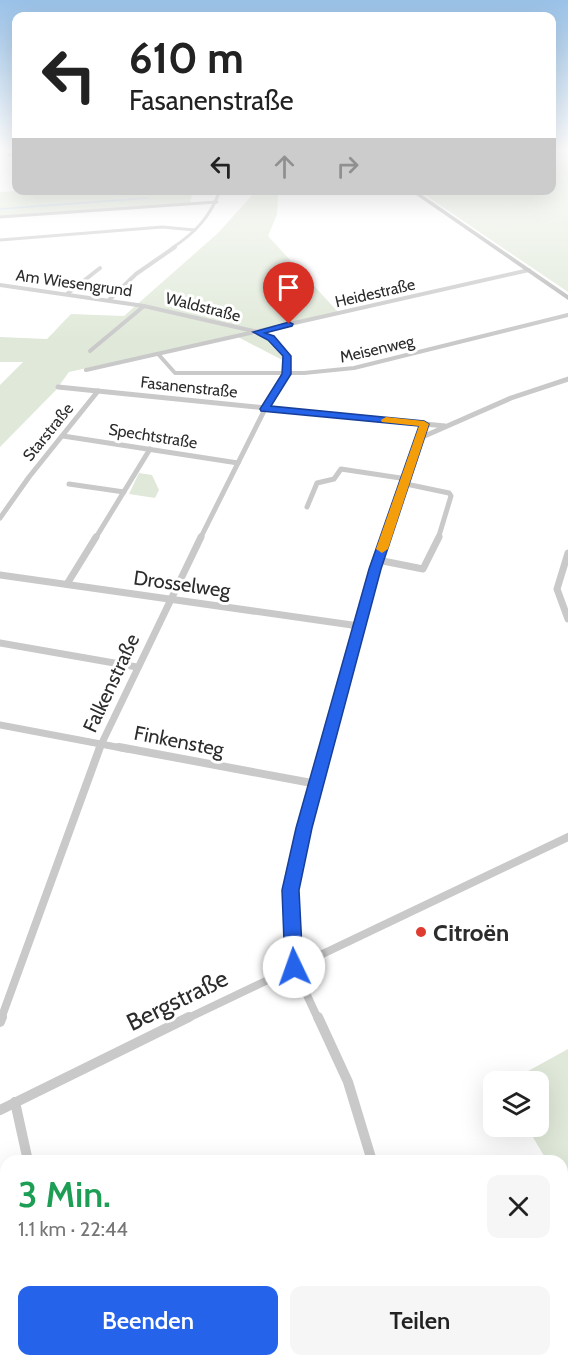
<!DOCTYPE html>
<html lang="de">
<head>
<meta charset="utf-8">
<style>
	body { margin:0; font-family:Cabin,sans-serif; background:#f6f6f6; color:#222; height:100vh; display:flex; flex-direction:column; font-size:22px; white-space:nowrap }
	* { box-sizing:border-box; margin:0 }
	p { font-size:20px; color:#767676 }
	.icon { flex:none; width:33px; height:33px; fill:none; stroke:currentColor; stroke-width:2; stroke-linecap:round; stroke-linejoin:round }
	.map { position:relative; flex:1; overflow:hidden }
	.side { position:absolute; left:0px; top:1155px; width:568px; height:212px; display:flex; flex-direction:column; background:#fff; border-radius:18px 18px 0 0; box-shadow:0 6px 24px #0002 }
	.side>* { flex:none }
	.hud { position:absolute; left:12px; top:12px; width:544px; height:183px; border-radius:12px; box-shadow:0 6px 24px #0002; background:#fff; color:#222; overflow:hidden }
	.fabs { position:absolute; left:483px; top:1071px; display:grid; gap:12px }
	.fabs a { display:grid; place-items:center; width:66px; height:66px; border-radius:12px; background:#fff; box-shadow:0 6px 24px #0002; font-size:30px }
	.pin { position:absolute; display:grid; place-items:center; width:51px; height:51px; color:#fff; margin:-62px -26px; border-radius:50% 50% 50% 0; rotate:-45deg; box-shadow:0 0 6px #0007 }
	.pin .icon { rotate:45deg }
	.me { position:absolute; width:66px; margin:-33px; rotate:357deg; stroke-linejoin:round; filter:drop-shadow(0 0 4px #0008) }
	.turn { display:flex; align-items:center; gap:21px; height:126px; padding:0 18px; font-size:27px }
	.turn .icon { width:78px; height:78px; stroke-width:2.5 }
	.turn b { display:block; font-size:42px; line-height:51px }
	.lanes { display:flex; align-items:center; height:57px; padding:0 18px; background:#0003; justify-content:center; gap:30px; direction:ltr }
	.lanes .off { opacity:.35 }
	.round { display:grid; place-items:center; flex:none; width:63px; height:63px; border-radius:12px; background:#f6f6f6 }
	.overview { display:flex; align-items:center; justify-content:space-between; height:102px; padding:0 18px }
	h1 { font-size:36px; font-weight:600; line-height:45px; color:#1e9e55 }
	.cta { display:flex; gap:12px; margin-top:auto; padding:12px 18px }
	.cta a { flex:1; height:69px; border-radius:12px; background:#2563eb; color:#fff; font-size:24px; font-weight:600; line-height:69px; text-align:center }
	.cta a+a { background:#f6f6f6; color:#222 }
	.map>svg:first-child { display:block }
	.green { fill:#e0e9d9 }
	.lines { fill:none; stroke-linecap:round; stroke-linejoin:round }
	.stream { stroke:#c5d6e9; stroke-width:1.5 }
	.street-far5 { stroke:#c9c9c9; stroke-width:3 }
	.street-far4 { stroke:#c9c9c9; stroke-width:4 }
	.street-far3 { stroke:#c9c9c9; stroke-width:5 }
	.street-far2 { stroke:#c9c9c9; stroke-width:7 }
	.street-far1 { stroke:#c9c9c9; stroke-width:8 }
	.street { stroke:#c9c9c9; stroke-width:10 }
	.secondary { fill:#b6b6b6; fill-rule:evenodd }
	.route { fill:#2563eb; stroke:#184099; stroke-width:1.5 }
	.slow { fill:#f59e0b }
	.poi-dot { fill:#df3b31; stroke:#fff; stroke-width:2 }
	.labels { text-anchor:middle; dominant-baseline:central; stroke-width:6; stroke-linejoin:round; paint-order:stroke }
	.far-street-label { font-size:16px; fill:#2c2c2c; stroke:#fff }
	.street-label { font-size:20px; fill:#2c2c2c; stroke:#fff }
	.near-poi-label { font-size:24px; font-weight:bold; fill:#2c2c2c; stroke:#fff; text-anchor:start }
	.near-street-label { font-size:24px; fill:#2c2c2c; stroke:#fff }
</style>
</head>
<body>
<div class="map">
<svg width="568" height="1366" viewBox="0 0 568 1366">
	<rect width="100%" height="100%" fill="#fff"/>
	<!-- green -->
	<g class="green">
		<path d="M552,149h16v143l-149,-101 133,-1z"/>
		<path d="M31,190l162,1 -3,12 -190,14v-25z"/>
		<path d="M256,191h22l-1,23 -9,22 71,77 -270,59 -13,18 -56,57v-62l23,-23h-23v-25l47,2 24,-25 53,2 94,-83z"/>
		<path d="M252,334c18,4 29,8 34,28l-48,-25z"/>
		<path d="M139,473l13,2 7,15 -4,8 -26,-4z"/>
		<path d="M568,1049v148l-5,-9 -1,-27h-15l-20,-34 11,-1v-44l-28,-1z"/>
	</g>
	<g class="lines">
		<!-- stream -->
		<path class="stream" d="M0,209l148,-11"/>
		<!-- street-far5 -->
		<g class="street-far5">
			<path d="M9,155l7,-2"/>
			<path d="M0,217l217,-15"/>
			<path d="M0,240l162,-13 33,3"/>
			<path d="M172,248c23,-15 39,-32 48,-58"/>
		</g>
		<!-- street-far4 -->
		<g class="street-far4">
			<path d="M0,285l144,21 118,27c18,9 24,21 25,41"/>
			<path d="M67,294l33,-26"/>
			<path d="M109,300l27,-26 39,-27"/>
			<path d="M90,351l54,-45"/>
			<path d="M159,355l16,18h129l50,-5 214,-53"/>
			<path d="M86,370l443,-100"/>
		</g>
		<!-- street-far3 -->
		<g class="street-far3">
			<path d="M58,387l387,39"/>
			<path d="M63,436l175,27"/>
			<path d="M420,438l91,-40 57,-19"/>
			<path d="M69,484l55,8"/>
			<path d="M406,484l43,9 2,3 -13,43"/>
			<path d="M307,507l10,-24 17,-4 7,-10 66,10"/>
			<path d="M0,518l29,-41 69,-86"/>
			<path d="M95,539l55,-90"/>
			<path d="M200,539l65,-130 22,-35"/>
			<path d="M385,539l39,-115"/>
		</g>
		<!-- street-far2 -->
		<g class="street-far2">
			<path d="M568,553l-11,36 11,30"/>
			<path d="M378,560l45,9 16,-32"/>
			<path d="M0,575l359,51"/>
			<path d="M67,584l29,-47"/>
			<path d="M0,643l137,24"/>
			<path d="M0,725l127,24"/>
			<path d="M99,749l102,-212"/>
			<path d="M326,749l60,-212"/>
		</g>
		<!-- street-far1 -->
		<g class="street-far1">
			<path d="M119,747l198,37"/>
			<path d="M1,1019l99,-272"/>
			<path d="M186,1019l382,-182"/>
			<path d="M318,1019l-24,-52 -4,-77 36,-143"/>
		</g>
		<!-- street -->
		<g class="street">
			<path d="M318,1017l30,65 24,79"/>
			<path d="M0,1022l2,-5"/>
			<path d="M15,1102l13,59"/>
			<path d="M0,1110l189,-93"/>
			<path d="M73,1360l1,6"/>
			<path d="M433,1360l2,6"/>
			<path d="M392,1366l9,-6"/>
		</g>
		<!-- secondary -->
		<path class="secondary" d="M415,190l153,105v5l-159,-110z"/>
	</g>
	<!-- sky -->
	<linearGradient id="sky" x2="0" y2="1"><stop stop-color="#9ac2e8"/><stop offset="0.44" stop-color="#fff"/><stop offset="1" stop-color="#fff" stop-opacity="0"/></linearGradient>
	<rect width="568" height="340" fill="url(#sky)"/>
	<!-- route -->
	<path class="route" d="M289,322l4,2 -1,2 -27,7 9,3 17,20v18l-20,32 153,15 5,3 -48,145 -69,259 -13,62 4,77 -3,7 -6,2 -7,-2 -2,-7 -3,-77 14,-62 73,-259 50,-143 -158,-15 -1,-2 22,-35 1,-18 -15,-16 -15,-8z"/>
	<!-- slow -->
	<path class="slow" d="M386,417l38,4 5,3 -41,125 -6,4 -6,-4 43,-123 -37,-4 -1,-2z"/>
	<!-- markers -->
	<circle class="poi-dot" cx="421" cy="932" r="6"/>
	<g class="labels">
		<!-- far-street labels -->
		<g class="far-street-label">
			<text transform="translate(74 283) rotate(8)">Am Wiesengrund</text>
			<text transform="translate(375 293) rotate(-13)">Heidestraße</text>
			<text transform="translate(203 307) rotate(14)">Waldstraße</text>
			<text transform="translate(377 349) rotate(-13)">Meisenweg</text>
			<text transform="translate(189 387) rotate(6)">Fasanenstraße</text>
			<text transform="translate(48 432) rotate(-51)">Starstraße</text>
			<text transform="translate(153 436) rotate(9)">Spechtstraße</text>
		</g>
		<!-- street labels -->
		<g class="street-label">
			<text transform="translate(182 584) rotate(8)">Drosselweg</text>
			<text transform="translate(111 683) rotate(-65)">Falkenstraße</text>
			<text transform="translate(179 741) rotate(11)">Finkensteg</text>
		</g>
		<!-- near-poi labels -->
		<g class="near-poi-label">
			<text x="433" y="932">Citroën</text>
		</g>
		<!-- near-street labels -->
		<g class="near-street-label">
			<text transform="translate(177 1000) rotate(-26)">Bergstraße</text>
		</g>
	</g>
</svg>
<div class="fabs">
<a><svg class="icon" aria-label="layers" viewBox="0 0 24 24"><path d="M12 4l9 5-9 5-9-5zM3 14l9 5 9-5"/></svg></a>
</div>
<div class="pin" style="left:289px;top:324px;background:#d93025"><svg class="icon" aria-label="arrive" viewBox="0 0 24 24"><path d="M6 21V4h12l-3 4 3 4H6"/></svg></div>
<svg class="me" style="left:294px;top:967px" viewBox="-20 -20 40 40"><circle r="19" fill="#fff"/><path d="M0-13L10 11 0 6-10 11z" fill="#2563eb"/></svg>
<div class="hud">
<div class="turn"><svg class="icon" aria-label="left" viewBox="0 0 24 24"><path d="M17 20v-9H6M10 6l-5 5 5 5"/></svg><div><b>610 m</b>Fasanenstraße</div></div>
<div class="lanes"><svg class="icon" aria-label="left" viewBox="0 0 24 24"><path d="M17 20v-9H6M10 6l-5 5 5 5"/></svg><svg class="icon off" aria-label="ahead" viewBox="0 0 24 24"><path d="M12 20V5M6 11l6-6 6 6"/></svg><svg class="icon off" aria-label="right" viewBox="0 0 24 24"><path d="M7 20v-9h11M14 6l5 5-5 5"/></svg></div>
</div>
<section class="side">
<div class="overview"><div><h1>3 Min.</h1><p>1.1 km · 22:44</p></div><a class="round"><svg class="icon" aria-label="close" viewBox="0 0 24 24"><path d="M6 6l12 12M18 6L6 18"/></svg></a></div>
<div class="cta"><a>Beenden</a><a>Teilen</a></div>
</section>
</div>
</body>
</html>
